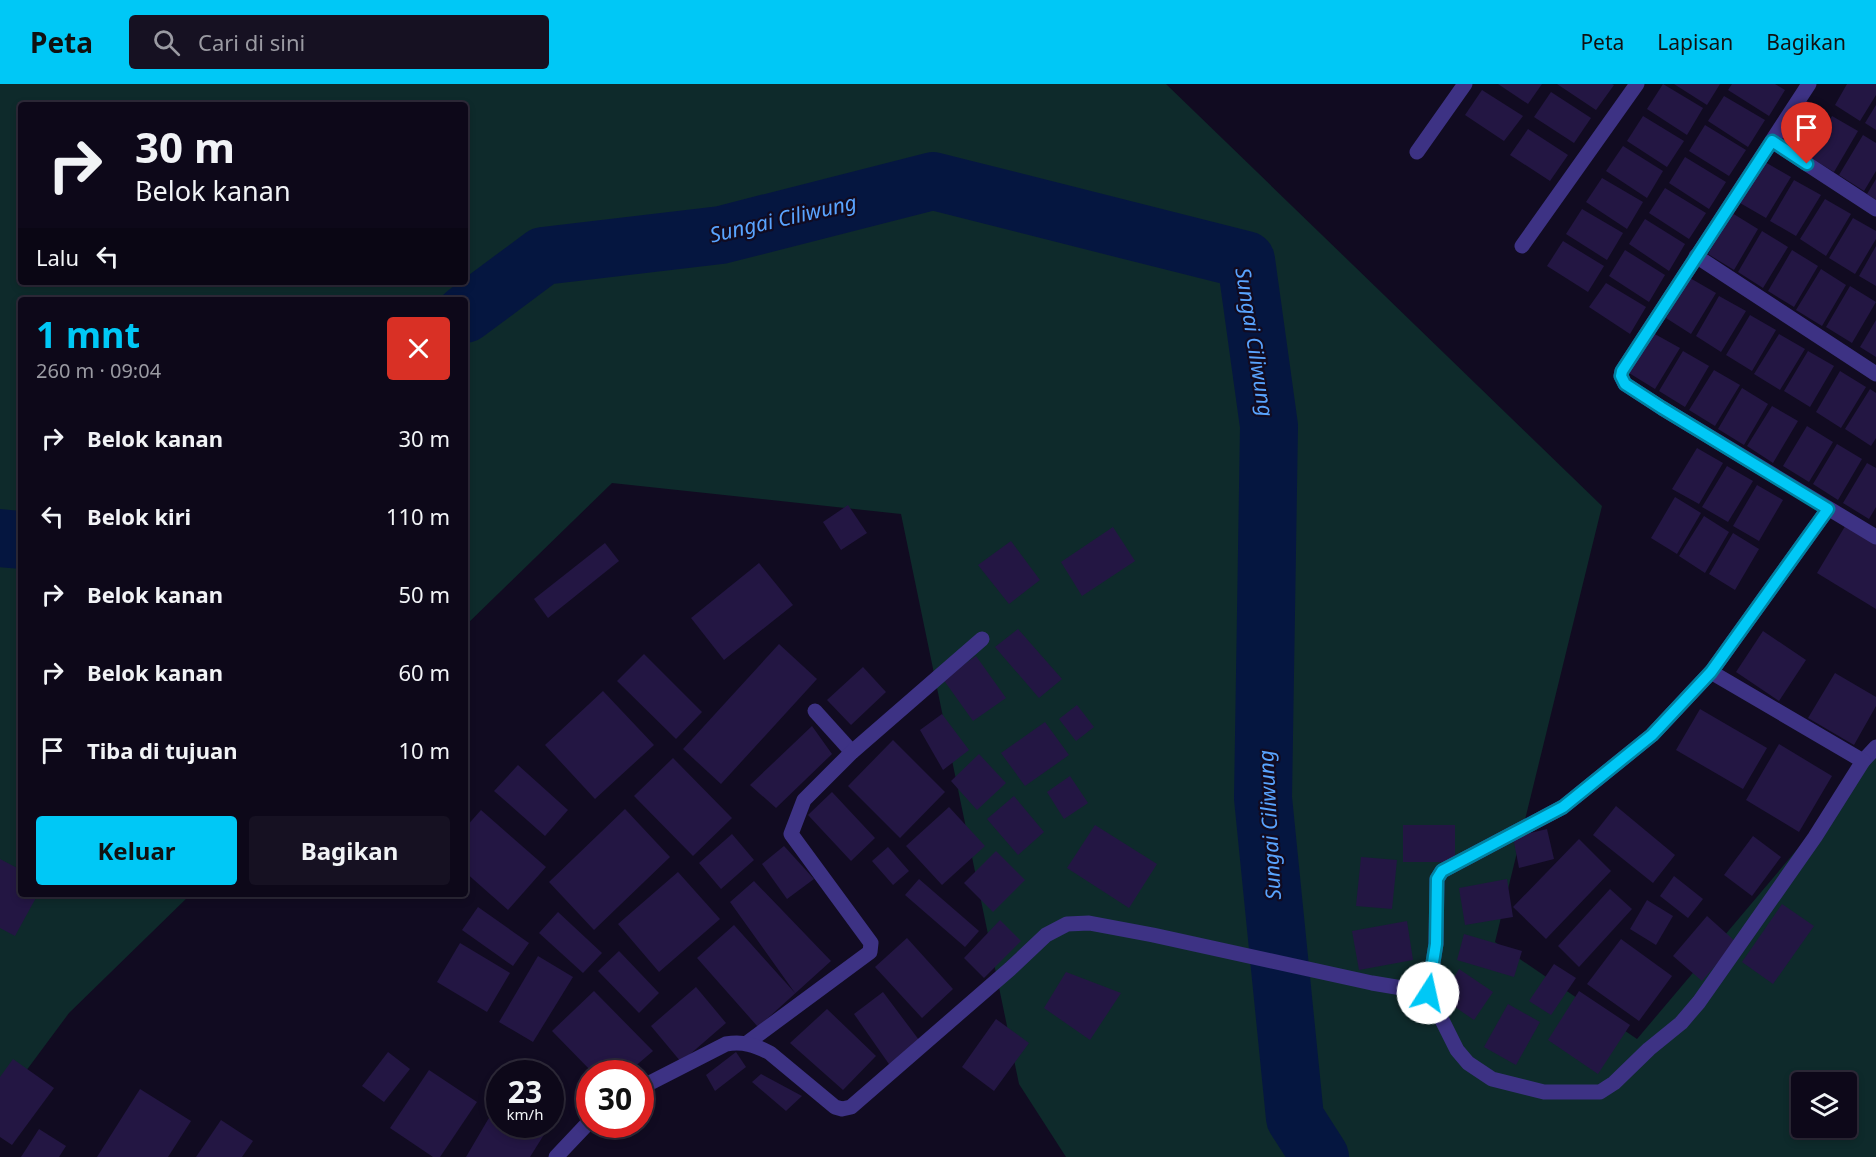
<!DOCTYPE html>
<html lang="id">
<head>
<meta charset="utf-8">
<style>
	body { margin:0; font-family:"Noto Sans",sans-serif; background:#161122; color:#f1f3f6; height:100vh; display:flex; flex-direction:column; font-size:22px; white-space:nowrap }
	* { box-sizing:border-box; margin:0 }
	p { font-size:20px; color:#9a9aa2 }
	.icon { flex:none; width:33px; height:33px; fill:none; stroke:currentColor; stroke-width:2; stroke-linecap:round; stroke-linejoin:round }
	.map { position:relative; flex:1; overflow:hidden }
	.details { position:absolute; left:18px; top:213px; width:450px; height:600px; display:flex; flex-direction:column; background:#0d0819; border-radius:6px; box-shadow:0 3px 9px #0003,0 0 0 2px #2d2938 }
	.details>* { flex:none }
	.hud { position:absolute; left:18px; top:18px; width:450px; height:183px; border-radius:6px; box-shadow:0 3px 9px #0003,0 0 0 2px #2d2938; background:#0d0819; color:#f1f3f6; overflow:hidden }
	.tools { position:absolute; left:1791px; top:988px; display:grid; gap:12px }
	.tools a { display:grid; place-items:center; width:66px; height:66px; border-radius:6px; background:#0d0819; box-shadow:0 3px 9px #0003,0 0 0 2px #2d2938; font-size:30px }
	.speed { position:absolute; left:486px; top:976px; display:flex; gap:12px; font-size:30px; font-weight:700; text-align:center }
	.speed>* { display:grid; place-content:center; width:78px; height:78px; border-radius:50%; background:#0d0819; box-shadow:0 3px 9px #0003,0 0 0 2px #2d2938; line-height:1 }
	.speed small { font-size:15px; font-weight:400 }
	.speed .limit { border:9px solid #d22; background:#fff; color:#111 }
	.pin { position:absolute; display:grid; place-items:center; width:51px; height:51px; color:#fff; margin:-62px -26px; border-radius:50% 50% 50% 0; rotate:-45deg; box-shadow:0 0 6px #0007 }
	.pin .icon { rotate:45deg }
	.me { position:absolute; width:66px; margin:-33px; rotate:10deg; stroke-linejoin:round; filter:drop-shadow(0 0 4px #0008) }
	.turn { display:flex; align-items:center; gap:21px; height:126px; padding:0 18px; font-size:27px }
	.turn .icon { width:78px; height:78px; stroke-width:2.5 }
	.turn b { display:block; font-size:42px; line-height:51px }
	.then { display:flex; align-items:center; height:57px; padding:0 18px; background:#0003; gap:12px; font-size:22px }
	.round { display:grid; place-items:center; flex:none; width:63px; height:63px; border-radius:6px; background:#161122 }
	.summary { display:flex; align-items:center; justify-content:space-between; height:102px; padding:0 18px }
	h1 { font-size:36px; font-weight:700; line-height:45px; color:#00c8f6 }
	.action { display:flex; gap:12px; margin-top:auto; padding:12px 18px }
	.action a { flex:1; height:69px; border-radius:6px; background:#00c8f6; color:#111; font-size:24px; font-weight:700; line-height:69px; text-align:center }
	.action a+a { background:#161122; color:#f1f3f6 }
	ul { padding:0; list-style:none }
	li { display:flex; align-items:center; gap:18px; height:78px; padding:0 18px }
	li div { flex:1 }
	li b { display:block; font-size:22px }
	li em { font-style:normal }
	header { display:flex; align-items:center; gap:36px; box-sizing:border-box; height:84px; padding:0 30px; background:#00c8f6; color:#111 }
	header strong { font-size:28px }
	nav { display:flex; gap:33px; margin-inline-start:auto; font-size:21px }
	.search { width:420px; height:54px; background:#161122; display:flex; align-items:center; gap:15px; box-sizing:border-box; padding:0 21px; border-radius:6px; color:#9a9aa2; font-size:22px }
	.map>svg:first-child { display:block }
	.green { fill:#0e2a2b; fill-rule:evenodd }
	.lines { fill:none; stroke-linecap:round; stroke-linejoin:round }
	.river { stroke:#051640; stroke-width:58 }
	.building { fill:#231643 }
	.minor { stroke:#3d3284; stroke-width:15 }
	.route-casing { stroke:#0082a0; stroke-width:15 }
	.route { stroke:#00c8f6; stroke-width:10 }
	.labels { text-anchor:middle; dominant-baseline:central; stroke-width:4.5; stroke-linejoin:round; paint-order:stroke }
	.water-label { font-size:21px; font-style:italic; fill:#59a4ff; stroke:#110b21 }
</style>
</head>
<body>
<header>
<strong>Peta</strong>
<div class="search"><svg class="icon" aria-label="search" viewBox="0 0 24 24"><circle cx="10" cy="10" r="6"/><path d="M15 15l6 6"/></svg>Cari di sini</div>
<nav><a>Peta</a><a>Lapisan</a><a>Bagikan</a></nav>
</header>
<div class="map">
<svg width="1876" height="1073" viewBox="0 0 1876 1073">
	<rect width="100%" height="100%" fill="#110b21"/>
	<!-- green -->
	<path class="green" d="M0,0h1166l436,422 -107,436 142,97 239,-283v401h-810l-47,-73 -118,-570 -289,-31 -147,143v-326h-444v594h170l-122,119 -69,93zM21,21h444v177h-444zM1802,999h44v45h-44z"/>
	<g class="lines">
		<!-- river -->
		<g class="river">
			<path d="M465,230l78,-58 178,-21 212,-54 313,79 23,166 -6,372 32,320 25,39"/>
			<path d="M0,454l21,2"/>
		</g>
	</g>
	<!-- building -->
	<g class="building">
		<path d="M1498,0h44l-14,20z"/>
		<path d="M1557,0h55l2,1 -18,25z"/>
		<path d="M1663,0l40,24 -16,27 -40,-26z"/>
		<path d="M1674,0h46l-13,21z"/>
		<path d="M1732,0h43l10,6 -16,26 -41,-26z"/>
		<path d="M1847,0h29v11l-16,26 -25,-16z"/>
		<path d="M1482,6l41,26 -19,25 -39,-26z"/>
		<path d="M1551,8l40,26 -17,25 -40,-26z"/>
		<path d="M1724,12l41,24 -17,27 -40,-26z"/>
		<path d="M1802,14l26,15 -24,41 -26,-16z"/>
		<path d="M1876,21v25l-11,-7z"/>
		<path d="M1643,32l41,25 -17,26 -40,-26z"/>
		<path d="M1832,32l26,15 -24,41 -26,-16z"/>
		<path d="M1705,41l41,25 -17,26 -40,-25z"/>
		<path d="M1528,45l40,26 -18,26 -40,-26z"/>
		<path d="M1863,51l13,8v28l-12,20 -25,-16z"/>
		<path d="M1623,62l40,25 -16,27 -41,-27z"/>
		<path d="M1685,73l41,25 -17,27 -40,-26z"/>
		<path d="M1765,78l26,15 -25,41 -26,-15z"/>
		<path d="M1602,94l41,24 -16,27 -41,-27z"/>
		<path d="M1876,95v21l-9,-6z"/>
		<path d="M1794,96l27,15 -25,41 -26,-15z"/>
		<path d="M1665,104l41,25 -17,26 -40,-26z"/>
		<path d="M1825,115l26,15 -25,42 -26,-17z"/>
		<path d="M1582,125l41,24 -16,27 -41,-26z"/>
		<path d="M1732,129l26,16 -24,41 -26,-16z"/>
		<path d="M1853,134l23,13v8l-21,35 -26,-16z"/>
		<path d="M1645,135l40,25 -16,27 -40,-27z"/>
		<path d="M1762,147l26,16 -25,41 -25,-16z"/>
		<path d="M1563,157l41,25 -16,26 -41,-26z"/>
		<path d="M1876,162v40l-17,-10z"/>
		<path d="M1625,166l40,25 -16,27 -40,-26z"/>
		<path d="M1792,166l26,16 -24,41 -26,-16z"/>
		<path d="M1821,185l25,16 -24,41 -26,-16z"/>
		<path d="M1690,194l26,15 -25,41 -25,-16z"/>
		<path d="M1606,199l40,24 -16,27 -41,-27z"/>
		<path d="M1850,202l26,16 -24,41 -26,-16z"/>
		<path d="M1719,212l27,15 -25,41 -25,-16z"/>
		<path d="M1750,231l26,15 -24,41 -26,-16z"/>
		<path d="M1876,236v37l-16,-10z"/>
		<path d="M1653,249l27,15 -25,41 -26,-16z"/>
		<path d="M1779,250l26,15 -25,41 -26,-16z"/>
		<path d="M1683,267l26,15 -24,41 -26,-16z"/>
		<path d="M1808,267l26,15 -24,41 -26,-16z"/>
		<path d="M1714,286l26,15 -25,41 -26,-16z"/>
		<path d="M1840,287l26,16 -25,41 -25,-16z"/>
		<path d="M1742,304l26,16 -24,41 -26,-16z"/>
		<path d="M1870,305l6,4v45l-5,8 -26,-17z"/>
		<path d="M1772,322l26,15 -25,42 -26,-17z"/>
		<path d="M1807,342l26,16 -24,40 -26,-16z"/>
		<path d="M1837,360l25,15 -24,41 -25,-16z"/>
		<path d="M1697,364l26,15 -24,41 -27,-15z"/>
		<path d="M1867,379l9,5v39l-7,12 -26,-16z"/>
		<path d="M1727,382l26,15 -25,41 -26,-15z"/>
		<path d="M1757,401l26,15 -24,41 -26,-15z"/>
		<path d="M1675,413l26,16 -24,41 -26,-16z"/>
		<path d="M848,421l19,28 -26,17 -18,-28z"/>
		<path d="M1704,432l25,16 -24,41 -26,-17z"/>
		<path d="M1847,439l29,18v68l-59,-36z"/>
		<path d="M1113,443l22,34 -53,35 -21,-34z"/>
		<path d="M1733,449l26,16 -24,41 -26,-16z"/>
		<path d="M1011,457l29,39 -31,24 -31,-39z"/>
		<path d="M605,459l14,18 -71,57 -14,-19z"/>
		<path d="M759,479l34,42 -69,55 -33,-42z"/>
		<path d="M1018,545l44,50 -23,19 -44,-51z"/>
		<path d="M1763,547l43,29 -27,41 -43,-29z"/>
		<path d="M779,560l38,35 -96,105 -38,-35z"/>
		<path d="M644,570l58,58 -26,27 -59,-58z"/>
		<path d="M976,572l30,42 -33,23 -30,-42z"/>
		<path d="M863,583l23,25 -35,33 -24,-25z"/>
		<path d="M1835,589l41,24v9l-22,39 -46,-27z"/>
		<path d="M603,607l51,54 -59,54 -50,-54z"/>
		<path d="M1077,621l17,22 -18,14 -17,-22z"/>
		<path d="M1700,625l67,39 -24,41 -67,-39z"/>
		<path d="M942,630l27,36 -26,20 -23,-40z"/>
		<path d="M1045,638l24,33 -44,31 -24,-33z"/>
		<path d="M812,642l20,28 -56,54 -26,-23z"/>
		<path d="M893,656l52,52 -45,46 -52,-52z"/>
		<path d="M1779,660l53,32 -33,56 -53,-32z"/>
		<path d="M979,670l27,29 -29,27 -26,-29z"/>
		<path d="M673,674l59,60 -39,38 -59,-60z"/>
		<path d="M518,681l50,45 -23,26 -51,-45z"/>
		<path d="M1070,692l18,27 -24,16 -17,-27z"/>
		<path d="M832,708l43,46 -24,23 -43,-46z"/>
		<path d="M1014,712l30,36 -26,23 -31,-36z"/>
		<path d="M1616,722l59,49 -22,28 -60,-48z"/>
		<path d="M949,723l36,39 -43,39 -36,-39z"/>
		<path d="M625,725l45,48 -76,73 -45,-48z"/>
		<path d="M481,726l65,57 -38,43 -43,-38v-44z"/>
		<path d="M1095,741l62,39 -28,44 -62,-40z"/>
		<rect x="1403" y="741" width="52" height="37"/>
		<path d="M1547,745l7,30 -35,9 -6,-31z"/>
		<path d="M732,750l22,26 -33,29 -22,-26z"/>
		<path d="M1753,752l28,21 -29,39 -28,-21z"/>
		<path d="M1579,755l32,32 -65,68 -33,-32z"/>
		<path d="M784,762l30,33 -27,20 -25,-35z"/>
		<path d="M888,763l21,24 -16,14 -21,-24z"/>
		<path d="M996,767l29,29 -32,32 -29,-29z"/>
		<path d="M1361,773l36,3 -5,49 -36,-3z"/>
		<path d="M0,775l21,11v24h17l-23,42 -15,-8z"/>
		<path d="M678,788l42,47 -61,53 -41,-48z"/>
		<path d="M1674,792l29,23 -15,19 -28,-22z"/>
		<path d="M919,795l60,52 -14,16 -60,-52z"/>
		<path d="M1507,795l6,38 -48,8 -6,-37z"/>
		<path d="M754,797l77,80 -73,66 -61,-69 37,-33 61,68 -65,-91z"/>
		<path d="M1610,805l22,20 -53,58 -21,-21z"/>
		<path d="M1647,816l26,16 -17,29 -26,-16z"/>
		<path d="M1782,820l32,22 -41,58 -31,-22z"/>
		<path d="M478,823l51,36 -16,23 -51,-36z"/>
		<path d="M558,828l44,41 -19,20 -44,-40z"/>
		<path d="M1707,832l29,26 -34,39 -29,-25z"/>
		<path d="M1000,836l21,21 -37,37 -20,-20z"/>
		<path d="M1407,837l6,39 -54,10 -7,-39z"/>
		<path d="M1464,850l58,17 -8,26 -57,-17z"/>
		<path d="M907,854l46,51 -31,29 -47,-51z"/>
		<path d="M1621,855l51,37 -33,45 -52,-37z"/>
		<path d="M460,859l50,30 -23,39 -50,-30z"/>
		<path d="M619,867l40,42 -20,20 -41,-42z"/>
		<path d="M538,872l35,21 -40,65 -34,-20z"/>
		<path d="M1554,880l22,14 -25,37 -22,-14z"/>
		<path d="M1459,885l34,23 -19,28 -32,-22z"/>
		<path d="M1066,888l55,21 -31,47 -46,-32z"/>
		<path d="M696,903l30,36 -45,39 -30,-36z"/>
		<path d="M594,907l59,60 -27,23h-32l-42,-43z"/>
		<path d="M1579,907l51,34 -32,49 -50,-34z"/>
		<path d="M883,908l39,52 -31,23 -37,-53z"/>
		<path d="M1508,920l32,18 -24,43 -32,-18z"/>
		<path d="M827,925l49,47 -33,34 -53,-47z"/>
		<path d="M996,935l33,24 -35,48 -32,-24z"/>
		<path d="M388,968l22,17 -26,33 -22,-16z"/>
		<path d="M736,968l10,15 -31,24 -9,-16z"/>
		<path d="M13,975l41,29 -42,57 -12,-8v-60z"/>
		<path d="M429,986l48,32 -37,55h-7l-43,-29z"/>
		<path d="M761,990l41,22 -16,15 -34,-29z"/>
		<path d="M140,1005l51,32 -23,36h-71z"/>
		<path d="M500,1015v26h50l-20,32h-64z"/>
		<path d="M550,1024l8,4 -8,12z"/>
		<path d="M221,1036l32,21 -11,16h-46z"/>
		<path d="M39,1045l27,17 -7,11h-38z"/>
	</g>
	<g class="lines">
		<!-- minor -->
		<g class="minor">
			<path d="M1809,0l-187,287 -1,5 4,8 37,24 214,129"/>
			<path d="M1772,57l104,68"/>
			<path d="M1417,68l48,-68"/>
			<path d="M1522,162l115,-162"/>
			<path d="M1696,172l180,118"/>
			<path d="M815,627l37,41"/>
			<path d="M1863,677l13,-14"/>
			<path d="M1428,909l8,-49 1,-65 5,-8 121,-64 89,-72 59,-63"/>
			<path d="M747,959l123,-91 1,-9 -80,-109 13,-34 48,-48 130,-113"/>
			<path d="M640,1004l86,-44c17,-3 29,1 44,9l65,54 7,2 9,-2 159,-138 36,-34 21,-11 22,-1 64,12 219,48 54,9 3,2 28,56 11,13 24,16 52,13h56l14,-9 35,-34 32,-26 18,-21 116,-165 48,-76 -152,-89 117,-163"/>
			<path d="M556,1073l34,-36"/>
		</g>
	</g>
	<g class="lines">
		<!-- route casing -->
		<g class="route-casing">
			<path id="route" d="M1428,909l8,-49 1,-65 5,-8 121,-64 89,-72 59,-63 117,-163 -166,-101 -37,-24 -4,-8 1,-5 150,-230 35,23"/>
		</g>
		<!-- route -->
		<use href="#route" class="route"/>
	</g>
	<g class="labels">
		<!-- water labels -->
		<g class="water-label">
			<text transform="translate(783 134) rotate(-13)">Sungai Ciliwung</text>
			<text transform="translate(1255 258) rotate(81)">Sungai Ciliwung</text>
			<text transform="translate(1269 741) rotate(-93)">Sungai Ciliwung</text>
		</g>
	</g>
</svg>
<div class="tools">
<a><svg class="icon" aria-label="layers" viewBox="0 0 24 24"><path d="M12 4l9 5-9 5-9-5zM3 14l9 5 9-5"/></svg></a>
</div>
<div class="speed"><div>23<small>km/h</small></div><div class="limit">30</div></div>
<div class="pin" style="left:1807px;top:80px;background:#d93025"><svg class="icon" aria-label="arrive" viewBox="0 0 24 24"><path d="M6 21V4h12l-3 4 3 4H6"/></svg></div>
<svg class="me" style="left:1428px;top:909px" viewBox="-20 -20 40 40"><circle r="19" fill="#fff"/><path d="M0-13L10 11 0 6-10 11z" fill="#00c8f6"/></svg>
<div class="hud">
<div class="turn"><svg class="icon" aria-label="right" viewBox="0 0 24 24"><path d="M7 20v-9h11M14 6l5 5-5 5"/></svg><div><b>30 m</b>Belok kanan</div></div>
<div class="then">Lalu<svg class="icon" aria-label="left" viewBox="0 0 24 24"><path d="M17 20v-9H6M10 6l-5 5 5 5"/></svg></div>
</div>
<section class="details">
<div class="summary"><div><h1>1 mnt</h1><p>260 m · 09:04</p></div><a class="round" style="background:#d93025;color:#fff"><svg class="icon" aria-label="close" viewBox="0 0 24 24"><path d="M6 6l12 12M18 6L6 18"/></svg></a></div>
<ul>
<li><svg class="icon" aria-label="right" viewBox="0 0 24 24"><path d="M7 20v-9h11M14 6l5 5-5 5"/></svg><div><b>Belok kanan</b></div><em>30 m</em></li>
<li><svg class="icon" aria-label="left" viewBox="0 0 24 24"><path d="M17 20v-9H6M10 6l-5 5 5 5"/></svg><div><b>Belok kiri</b></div><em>110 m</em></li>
<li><svg class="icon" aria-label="right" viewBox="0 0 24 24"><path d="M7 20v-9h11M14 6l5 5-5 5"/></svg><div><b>Belok kanan</b></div><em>50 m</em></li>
<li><svg class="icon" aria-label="right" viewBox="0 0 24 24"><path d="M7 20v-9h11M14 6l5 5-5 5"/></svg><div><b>Belok kanan</b></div><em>60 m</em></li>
<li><svg class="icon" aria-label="arrive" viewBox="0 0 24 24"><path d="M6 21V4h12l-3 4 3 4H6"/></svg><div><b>Tiba di tujuan</b></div><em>10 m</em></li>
</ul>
<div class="action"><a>Keluar</a><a>Bagikan</a></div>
</section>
</div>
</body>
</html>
